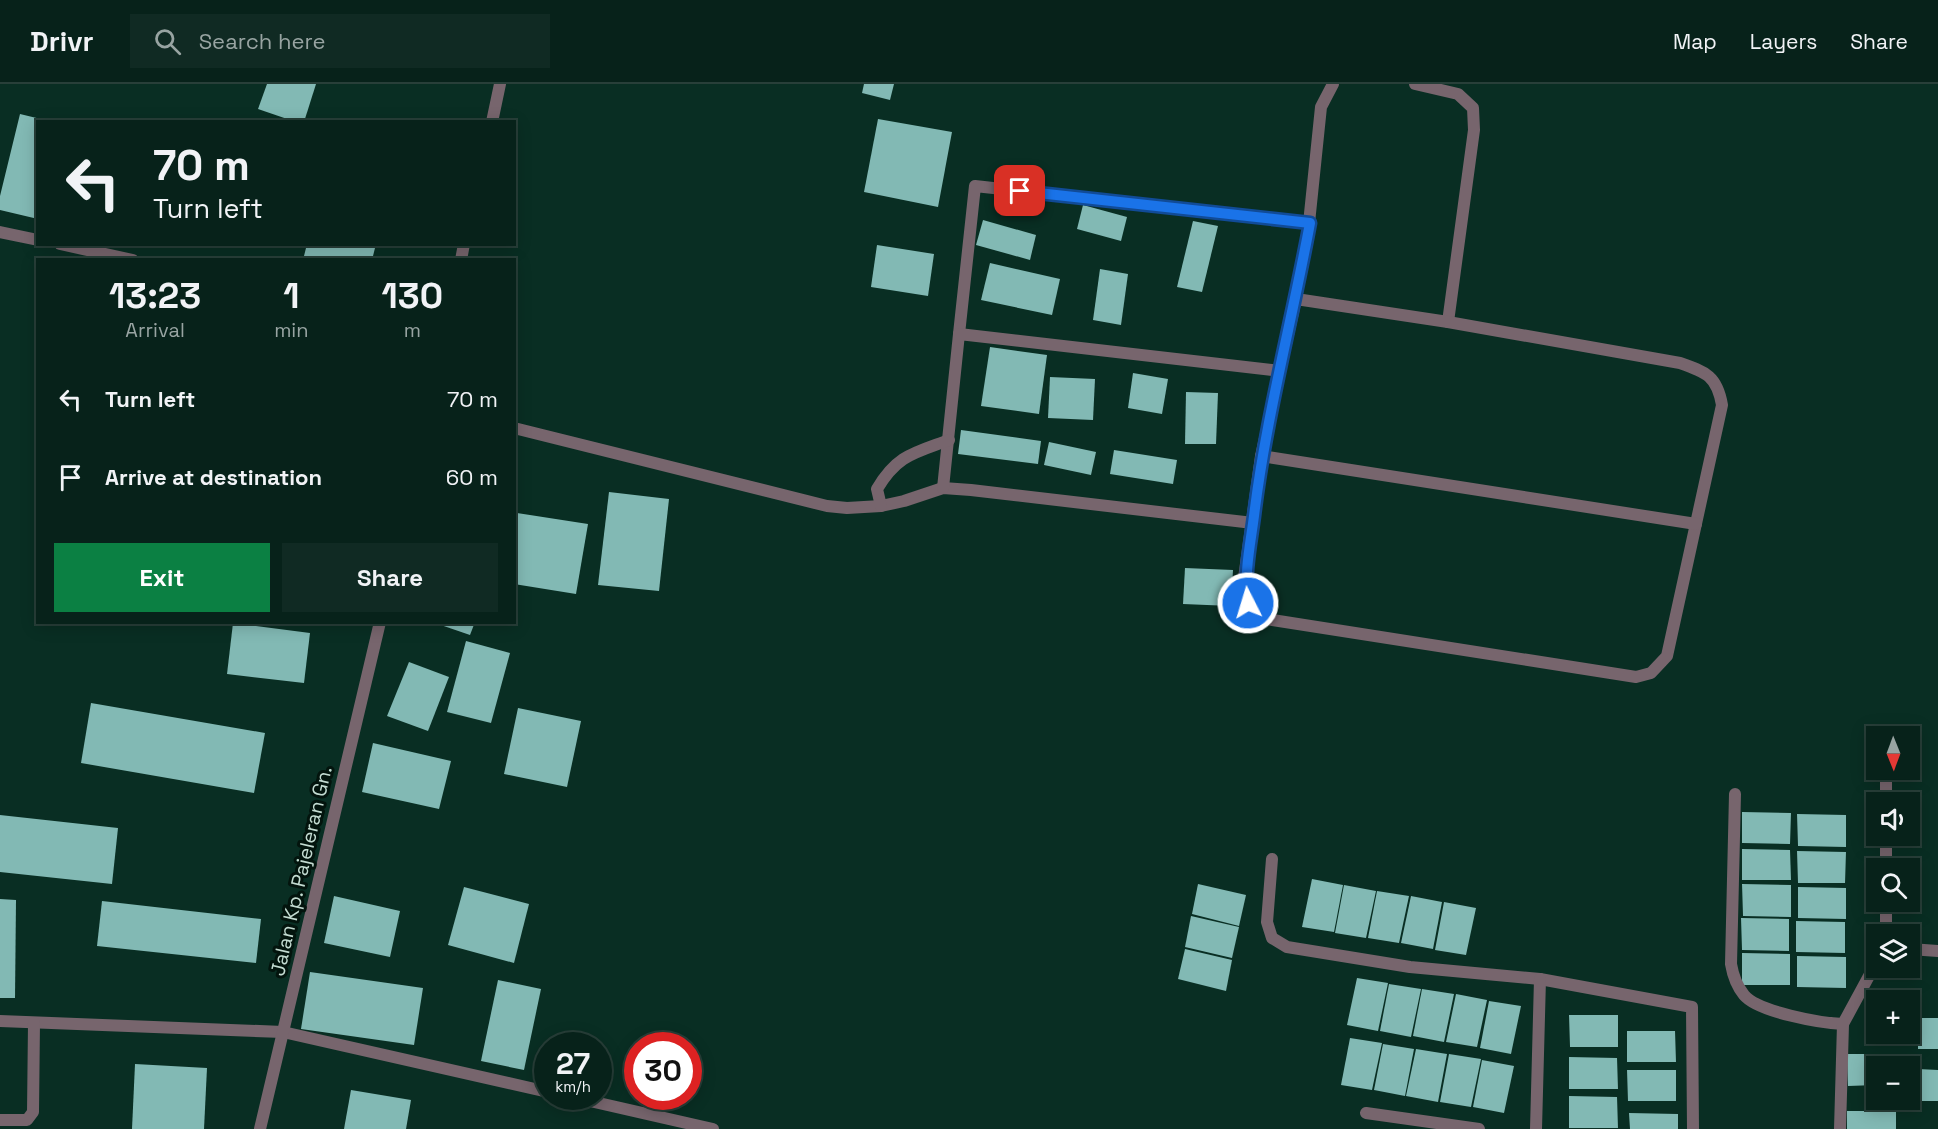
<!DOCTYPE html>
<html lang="en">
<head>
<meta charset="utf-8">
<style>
	body { margin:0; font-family:"Space Grotesk",sans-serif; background:#102a23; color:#f1f3f6; height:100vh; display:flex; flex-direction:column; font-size:22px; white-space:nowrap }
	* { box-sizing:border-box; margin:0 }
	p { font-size:20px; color:#98a4a2 }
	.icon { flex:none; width:33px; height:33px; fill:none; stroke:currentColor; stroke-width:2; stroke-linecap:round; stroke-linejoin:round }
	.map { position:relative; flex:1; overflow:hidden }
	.sheet { position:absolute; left:36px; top:174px; width:480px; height:366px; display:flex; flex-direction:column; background:#07221a; border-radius:0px; box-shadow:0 3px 15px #0003,0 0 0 2px #283f39 }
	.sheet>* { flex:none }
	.top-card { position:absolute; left:36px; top:36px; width:480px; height:126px; border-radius:0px; box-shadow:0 3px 15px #0003,0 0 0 2px #283f39; background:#07221a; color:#f1f3f6; overflow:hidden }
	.needle { width:39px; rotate:179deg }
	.tools { position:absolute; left:1866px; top:642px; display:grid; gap:12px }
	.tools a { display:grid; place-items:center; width:54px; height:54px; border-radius:0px; background:#07221a; box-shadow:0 3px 15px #0003,0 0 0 2px #283f39; font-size:30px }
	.speed { position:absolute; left:534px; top:948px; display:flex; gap:12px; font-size:30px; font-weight:700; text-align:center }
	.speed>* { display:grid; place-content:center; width:78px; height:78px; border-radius:50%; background:#07221a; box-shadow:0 3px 15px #0003,0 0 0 2px #283f39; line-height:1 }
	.speed small { font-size:15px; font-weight:400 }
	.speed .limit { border:9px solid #d22; background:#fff; color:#111 }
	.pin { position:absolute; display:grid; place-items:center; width:51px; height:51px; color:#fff; margin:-26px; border-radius:12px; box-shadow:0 3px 9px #0006 }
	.me { position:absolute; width:66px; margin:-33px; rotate:355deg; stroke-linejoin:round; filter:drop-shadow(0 0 4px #0008) }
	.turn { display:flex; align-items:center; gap:21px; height:126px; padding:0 18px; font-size:27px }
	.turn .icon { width:78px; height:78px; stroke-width:2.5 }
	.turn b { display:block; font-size:42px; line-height:51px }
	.eta { display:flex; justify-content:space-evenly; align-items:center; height:102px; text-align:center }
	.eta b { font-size:36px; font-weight:700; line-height:42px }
	.action { display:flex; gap:12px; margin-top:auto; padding:12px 18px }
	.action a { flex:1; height:69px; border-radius:0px; background:#0b8043; color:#fff; font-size:24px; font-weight:700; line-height:69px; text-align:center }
	.action a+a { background:#102a23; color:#f1f3f6 }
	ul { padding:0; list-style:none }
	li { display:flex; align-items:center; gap:18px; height:78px; padding:0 18px }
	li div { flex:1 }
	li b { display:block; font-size:22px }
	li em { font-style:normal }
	header { display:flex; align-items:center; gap:36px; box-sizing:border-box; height:84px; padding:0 30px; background:#07221a; border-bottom:2px solid #283f39 }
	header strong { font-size:28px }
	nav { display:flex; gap:33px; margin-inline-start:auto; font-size:21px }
	.search { width:420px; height:54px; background:#102a23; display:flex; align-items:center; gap:15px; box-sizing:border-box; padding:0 21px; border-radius:0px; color:#98a4a2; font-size:22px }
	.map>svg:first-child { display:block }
	.building { fill:#82b9b4 }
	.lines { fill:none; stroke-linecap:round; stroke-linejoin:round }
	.minor { stroke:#77656d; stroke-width:12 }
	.route-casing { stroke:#114b97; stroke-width:15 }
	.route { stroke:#1a73e8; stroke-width:10 }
	.labels { text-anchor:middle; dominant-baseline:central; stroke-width:6; stroke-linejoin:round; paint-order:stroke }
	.street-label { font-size:20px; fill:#c3dbd1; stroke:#03140d }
</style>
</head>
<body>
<header>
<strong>Drivr</strong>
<div class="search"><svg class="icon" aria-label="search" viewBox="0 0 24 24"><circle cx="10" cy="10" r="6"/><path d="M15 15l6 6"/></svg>Search here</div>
<nav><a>Map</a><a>Layers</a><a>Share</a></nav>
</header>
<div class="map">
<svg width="1938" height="1045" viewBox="0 0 1938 1045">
	<rect width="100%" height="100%" fill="#092e23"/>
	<!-- building -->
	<g class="building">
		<path d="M267,0h49l-12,38h-8l-38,-13z"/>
		<path d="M864,0h30l-4,16 -28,-7z"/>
		<path d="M20,30l29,7 -11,1v97l-38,-9v-14z"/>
		<path d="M878,35l74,13 -14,75 -74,-15z"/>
		<path d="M1083,121l44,12 -6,24 -44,-12z"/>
		<path d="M983,136l53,15 -6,25 -54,-15z"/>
		<path d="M1193,137l25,5 -16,66 -25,-5z"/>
		<path d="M307,160h54l14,4 -3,12h-69z"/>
		<path d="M877,161l57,9 -6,42 -57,-9z"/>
		<path d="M990,179l70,16 -8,36 -71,-15z"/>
		<path d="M1100,185l28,5 -7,51 -28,-5z"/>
		<path d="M990,263l57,8 -8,59 -58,-8z"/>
		<path d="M1133,289l35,6 -6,35 -34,-6z"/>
		<path d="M1050,293l45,2 -2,41 -45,-2z"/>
		<path d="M1186,308l32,1 -2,51h-31z"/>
		<path d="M961,346l80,11 -3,23 -80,-10z"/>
		<path d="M1049,358l47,10 -5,23 -47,-10z"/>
		<path d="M1114,366l63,10 -4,24 -63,-10z"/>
		<path d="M609,408l60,7 -10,92 -61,-6z"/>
		<path d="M517,429l71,11 -12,70 -62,-10z"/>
		<path d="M1185,484l48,2 -2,36 -48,-2z"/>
		<path d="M432,538h43l-5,13z"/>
		<path d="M233,539l77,10 -6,50 -77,-9z"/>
		<path d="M466,557l44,12 -19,70 -44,-11z"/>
		<path d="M409,578l40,15 -21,54 -41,-15z"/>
		<path d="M91,619l174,30 -11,60 -173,-30z"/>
		<path d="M518,624l63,13 -14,66 -63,-13z"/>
		<path d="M373,659l78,18 -12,48 -77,-17z"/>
		<path d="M1742,728l49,1 -1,31 -48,-1z"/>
		<path d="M1797,730l49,1v32l-48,-1z"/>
		<path d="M0,731l118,13 -6,56 -112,-12z"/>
		<path d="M1742,765l48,1 1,30h-49z"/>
		<path d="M1797,767l49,1 -1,31h-47z"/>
		<path d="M1312,795l31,6 -9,47 -32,-5z"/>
		<path d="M1198,800l48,11 -7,31 -47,-12z"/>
		<path d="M1742,800l49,1v32l-48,-1z"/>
		<path d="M1344,801l32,6 -10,47 -31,-5z"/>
		<path d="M464,803l65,17 -15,59 -66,-18z"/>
		<path d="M1798,803l48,1v31l-48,-1z"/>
		<path d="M1377,807l32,5 -10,47 -31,-5z"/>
		<path d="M334,812l66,15 -10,46 -66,-14z"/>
		<path d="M1411,812l31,6 -9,47 -32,-6z"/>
		<path d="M0,815l16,1 -1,98h-15z"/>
		<path d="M102,817l159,18 -5,44 -159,-17z"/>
		<path d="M1444,818l32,6 -10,47 -31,-5z"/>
		<path d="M1191,832l48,11 -7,31 -47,-11z"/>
		<path d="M1741,834l48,1v32l-47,-1z"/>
		<path d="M1796,837l49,1v31l-49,-1z"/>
		<path d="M1185,865l47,11 -6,31 -48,-12z"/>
		<path d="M1742,869l48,1v31h-48z"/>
		<path d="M1797,872l49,1v31l-49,-1z"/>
		<path d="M310,888l113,16 -9,57 -113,-16z"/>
		<path d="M1357,894l31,5 -10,48 -31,-6z"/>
		<path d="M498,896l43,9 -17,81 -43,-9z"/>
		<path d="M1389,900l32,5 -10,48 -31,-6z"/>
		<path d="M1422,905l32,5 -10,48 -31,-6z"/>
		<path d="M1456,910l31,6 -10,47 -31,-5z"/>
		<path d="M1489,917l32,5 -10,48 -31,-6z"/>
		<path d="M1569,931h49v32h-48z"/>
		<rect x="1918" y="934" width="20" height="31"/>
		<path d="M1627,947h48l1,31h-49z"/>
		<path d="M1350,954l32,5 -10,47 -31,-5z"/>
		<path d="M1383,960l31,5 -9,47 -31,-6z"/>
		<path d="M1416,965l31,5 -9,48 -32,-6z"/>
		<path d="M1449,970l32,5 -10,48 -31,-5z"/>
		<path d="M1847,970h49l1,12h-21v19l-28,1z"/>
		<path d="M1569,973l48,1 1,31h-49z"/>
		<path d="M1482,976l32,6 -10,47 -31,-6z"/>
		<path d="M135,980l72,4 -3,61h-72z"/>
		<path d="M1918,985l20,1v31h-19z"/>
		<path d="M1627,986h49v31h-48z"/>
		<path d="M351,1006l60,10 -5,29h-62z"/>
		<path d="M1569,1012l48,1 1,31h-49z"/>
		<rect x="1847" y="1027" width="49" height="18"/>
		<path d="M1629,1029l49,1v15h-48z"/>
	</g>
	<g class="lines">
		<!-- minor -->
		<g class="minor">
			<path d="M1415,0l43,10 15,14 1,22 -26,192"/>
			<path d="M492,38l8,-38"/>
			<path d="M0,148l38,8"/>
			<path d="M60,160l73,16"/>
			<path d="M461,176l3,-16"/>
			<path d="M1296,215l152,23 232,41c26,9 37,13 42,42l-55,251 -16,17 -15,4 -376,-59 -12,-15 -4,-25 17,-122 35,-157 13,-76 12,-116 12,-23"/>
			<path d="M959,250l16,-148 334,37"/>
			<path d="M514,344l313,78 20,2 34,-2 23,-5 39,-13 28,2 282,33"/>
			<path d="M1261,372l435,68"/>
			<path d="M943,404l16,-154 321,37"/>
			<path d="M881,422l-4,-17c20,-34 37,-36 72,-49"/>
			<path d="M1735,710l-4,170c2,12 5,21 13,31 14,17 76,28 99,29"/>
			<path d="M1886,718v-20"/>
			<path d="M1272,775l-5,63 5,16 15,9 123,20 130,12 152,28 1,122"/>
			<path d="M1886,784v-32"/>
			<path d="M1886,850v-32"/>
			<path d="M1910,865l28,2"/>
			<path d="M0,937l283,11 265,60"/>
			<path d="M568,1012l145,33"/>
			<path d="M1366,1029l113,16"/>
			<path d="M0,1036h27l6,-8 1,-89"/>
			<path d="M260,1045l120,-507"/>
			<path d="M1536,1045l4,-150"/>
			<path d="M1840,1045l3,-105 33,-61"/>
		</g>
	</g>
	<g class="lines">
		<!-- route casing -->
		<g class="route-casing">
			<path id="route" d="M1020,107l290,32c-18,98 -44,194 -56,293 -4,31 -10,56 -6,87"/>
		</g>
		<!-- route -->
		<use href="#route" class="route"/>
	</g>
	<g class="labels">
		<!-- street labels -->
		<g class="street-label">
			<text transform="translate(301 787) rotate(-77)">Jalan Kp. Pajeleran Gn.</text>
		</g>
	</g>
</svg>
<div class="tools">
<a><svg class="needle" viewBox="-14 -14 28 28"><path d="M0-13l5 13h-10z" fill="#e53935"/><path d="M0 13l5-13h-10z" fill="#98a4a2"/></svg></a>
<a><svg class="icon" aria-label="sound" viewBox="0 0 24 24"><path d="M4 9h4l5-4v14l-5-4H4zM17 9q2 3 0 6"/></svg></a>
<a><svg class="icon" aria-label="search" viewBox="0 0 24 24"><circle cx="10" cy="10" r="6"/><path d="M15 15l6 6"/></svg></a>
<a><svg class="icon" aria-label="layers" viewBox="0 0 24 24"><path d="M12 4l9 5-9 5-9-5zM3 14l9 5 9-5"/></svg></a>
<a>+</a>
<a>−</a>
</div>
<div class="speed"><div>27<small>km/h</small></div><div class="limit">30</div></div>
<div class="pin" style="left:1020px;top:107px;background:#d93025"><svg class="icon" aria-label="arrive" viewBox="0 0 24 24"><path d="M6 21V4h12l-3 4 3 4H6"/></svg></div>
<svg class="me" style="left:1248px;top:519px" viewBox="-20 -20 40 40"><circle r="17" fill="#1a73e8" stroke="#fff" stroke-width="3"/><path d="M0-11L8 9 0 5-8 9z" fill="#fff"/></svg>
<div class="top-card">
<div class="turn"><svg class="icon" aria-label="left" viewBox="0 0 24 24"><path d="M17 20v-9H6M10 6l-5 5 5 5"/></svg><div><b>70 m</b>Turn left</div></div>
</div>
<section class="sheet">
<div class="eta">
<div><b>13:23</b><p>Arrival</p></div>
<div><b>1</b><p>min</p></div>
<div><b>130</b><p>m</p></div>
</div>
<ul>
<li><svg class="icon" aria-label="left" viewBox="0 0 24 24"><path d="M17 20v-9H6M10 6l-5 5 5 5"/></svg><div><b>Turn left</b></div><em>70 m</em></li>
<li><svg class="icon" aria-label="arrive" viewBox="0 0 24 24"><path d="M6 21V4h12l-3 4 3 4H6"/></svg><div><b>Arrive at destination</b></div><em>60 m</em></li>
</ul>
<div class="action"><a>Exit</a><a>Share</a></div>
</section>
</div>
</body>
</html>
